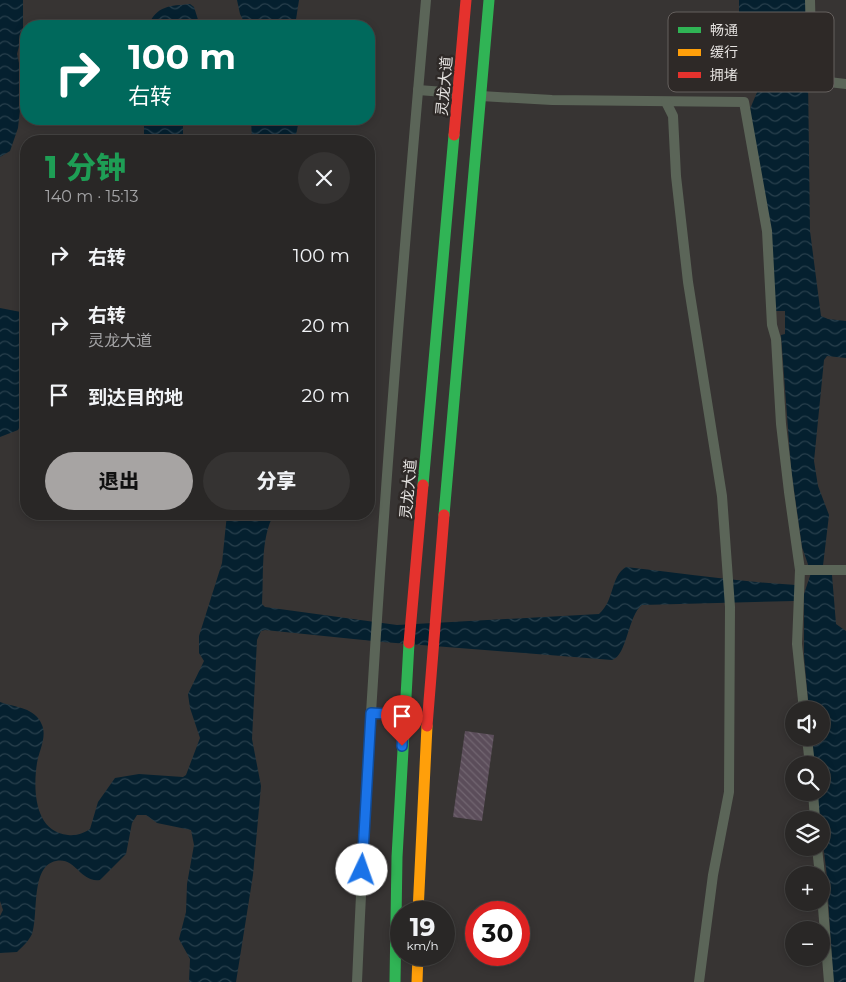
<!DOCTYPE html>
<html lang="zh">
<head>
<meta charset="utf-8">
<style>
	body { margin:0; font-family:Montserrat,"Noto Sans SC",sans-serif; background:#353332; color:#f1f3f6; height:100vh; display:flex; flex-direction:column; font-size:19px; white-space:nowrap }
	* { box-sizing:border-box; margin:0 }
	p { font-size:16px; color:#a5a5a7 }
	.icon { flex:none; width:28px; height:28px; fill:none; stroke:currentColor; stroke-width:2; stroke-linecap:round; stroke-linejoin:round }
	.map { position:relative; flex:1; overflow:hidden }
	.details { position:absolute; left:20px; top:135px; width:355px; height:385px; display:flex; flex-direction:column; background:#292726; border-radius:20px; box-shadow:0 2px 8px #0003,0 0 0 1px #454443 }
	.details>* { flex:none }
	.top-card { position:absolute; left:20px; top:20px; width:355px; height:105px; border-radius:20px; box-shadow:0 2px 8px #0003,0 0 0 1px #454443; background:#00695c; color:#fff; overflow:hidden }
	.buttons { position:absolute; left:785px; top:701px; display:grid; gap:10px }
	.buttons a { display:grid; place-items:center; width:45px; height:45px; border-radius:50%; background:#292726; box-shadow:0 2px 8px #0003,0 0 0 1px #454443; font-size:25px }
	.speed { position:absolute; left:390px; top:901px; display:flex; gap:10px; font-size:25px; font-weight:700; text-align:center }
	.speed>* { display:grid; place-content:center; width:65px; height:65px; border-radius:50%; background:#292726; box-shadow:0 2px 8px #0003,0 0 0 1px #454443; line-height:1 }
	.speed small { font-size:12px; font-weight:400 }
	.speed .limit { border:8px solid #d22; background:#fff; color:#111 }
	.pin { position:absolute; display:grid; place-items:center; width:42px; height:42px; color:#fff; margin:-51px -21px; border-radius:50% 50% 50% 0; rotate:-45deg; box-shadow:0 0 5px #0007 }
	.pin .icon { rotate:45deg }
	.me { position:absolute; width:55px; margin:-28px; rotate:3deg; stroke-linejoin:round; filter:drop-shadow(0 0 4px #0008) }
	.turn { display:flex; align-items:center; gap:18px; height:105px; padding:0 25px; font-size:22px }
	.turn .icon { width:65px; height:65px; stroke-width:2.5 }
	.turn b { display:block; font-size:35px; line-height:42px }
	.round { display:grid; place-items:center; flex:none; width:52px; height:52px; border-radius:26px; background:#353332 }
	.headline { display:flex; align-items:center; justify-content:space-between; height:85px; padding:0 25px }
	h1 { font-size:30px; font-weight:800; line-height:38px; color:#1e9e55 }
	.cta { display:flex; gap:10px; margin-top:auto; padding:10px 25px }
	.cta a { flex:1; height:58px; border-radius:30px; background:#a7a4a3; color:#111; font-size:20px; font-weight:800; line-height:58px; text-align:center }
	.cta a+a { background:#353332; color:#f1f3f6 }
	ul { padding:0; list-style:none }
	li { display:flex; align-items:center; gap:15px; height:70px; padding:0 25px }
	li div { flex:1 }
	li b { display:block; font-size:19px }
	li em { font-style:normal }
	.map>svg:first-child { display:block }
	.water { fill:url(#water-waves) }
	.building { fill:url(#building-back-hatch) }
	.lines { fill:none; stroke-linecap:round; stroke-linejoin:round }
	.street { stroke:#5b6558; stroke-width:10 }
	.fast { stroke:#30b455; stroke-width:11 }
	.slow { stroke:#ff9f0a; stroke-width:11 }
	.jam { stroke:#e5322d; stroke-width:11 }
	.route-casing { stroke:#114b97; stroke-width:12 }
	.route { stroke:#1a73e8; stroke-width:9 }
	.labels { text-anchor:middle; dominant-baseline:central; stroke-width:5; stroke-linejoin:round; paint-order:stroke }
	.street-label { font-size:15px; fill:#e4e1df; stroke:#2e2927 }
	.key { fill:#2e2927; stroke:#65605e; stroke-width:1 }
	.key-label { font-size:14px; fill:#e4e1df }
</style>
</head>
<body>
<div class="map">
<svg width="846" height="982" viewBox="0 0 846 982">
	<defs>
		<pattern id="water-waves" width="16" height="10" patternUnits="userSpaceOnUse" patternTransform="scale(1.25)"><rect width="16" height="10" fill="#05202f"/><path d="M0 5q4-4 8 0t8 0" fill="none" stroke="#29404d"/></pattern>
		<pattern id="building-back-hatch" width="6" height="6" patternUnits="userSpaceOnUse" patternTransform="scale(1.25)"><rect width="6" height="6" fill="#5b4d5a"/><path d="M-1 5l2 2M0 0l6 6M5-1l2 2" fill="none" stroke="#726671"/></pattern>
	</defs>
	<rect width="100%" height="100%" fill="#373433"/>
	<!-- water -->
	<g class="water">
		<path d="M0,0h23v30l-6,24 6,27 -5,47 -8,23 -10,6z"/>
		<path d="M237,0h62l-4,26h-49l-6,-12z"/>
		<path d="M739,0h68l3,231 11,85 7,3 18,2v37l-19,-2 -3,4 -10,101 4,25 11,29 -7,59 10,1 4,49 10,7v351h-13l-6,-105 -10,-84 4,-1v-27h-7l-2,-27h9v-28h-12l-5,-54v-62l7,-21 -9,-26 -11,-78 -10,-134 4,-1v-23h-11l-24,-202 13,-31 -2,-9 -22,-36z"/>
		<path d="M190,4l4,3 6,19h-52c9,-21 22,-20 42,-22z"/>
		<rect x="144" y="119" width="39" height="22"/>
		<path d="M251,119h48l-4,22h-43z"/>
		<path d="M0,308l26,5v101l-8,16 -18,7z"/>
		<path d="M227,514h47c-14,25 -10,61 -12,90l3,3 132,18 202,-11c16,-14 11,-37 27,-47 56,6 113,15 170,18l-2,16 -152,4c-14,10 -15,51 -30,55l-229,-18 -118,-12 -4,1 -4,9 -5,99 9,47 -8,89 -17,107h-47l1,-23 -11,-20 7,-27 1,-28 7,-39 -3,-15 -34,-7 -11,-8h-9l-5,8 -6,31 -26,26c-20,3 -24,-23 -44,-19 -26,5 -17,54 -24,73 -4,8 -9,12 -15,18l-17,1v-37l3,-6 -3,-9v-199c16,6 35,5 42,23 5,12 -3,26 -5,38 -4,26 -3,69 31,72 8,1 16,-2 22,-6l8,-27 17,-24 24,-4 44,3 3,-2 14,-37 -10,-30 -2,-14 16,-33 -5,-8v-17l23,-73z"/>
	</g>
	<!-- building -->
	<path class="building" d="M465,731l29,4 -12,86 -29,-4z"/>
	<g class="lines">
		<!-- street -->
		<g class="street">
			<path d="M810,0l2,80 34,4"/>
			<path d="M418,90l40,3"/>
			<path d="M481,96l71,4 192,2 23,129 5,94 4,14 5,85 8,68 11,78 -3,74 7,66"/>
			<path d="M666,102l7,14 3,60 12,106 34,214 8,111 -1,185 -16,83 -14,107"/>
			<path d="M800,570h46"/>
			<path d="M371,713l33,2"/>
			<path d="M807,738l3,27"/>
			<path d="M813,792l2,28"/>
			<path d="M817,848l3,27"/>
			<path d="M821,883l8,99"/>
			<path d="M357,982c14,-328 40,-655 69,-982"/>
		</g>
		<!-- fast -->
		<g class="fast">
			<path d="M423,485l31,-350"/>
			<path d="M444,515l45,-515"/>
			<path d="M395,982l2,-125 12,-214"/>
		</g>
		<!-- slow -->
		<g class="slow">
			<path d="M418,912l9,-186"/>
			<path d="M417,982l1,-27"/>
		</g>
		<!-- jam -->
		<g class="jam">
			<path d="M454,135l12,-135"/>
			<path d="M409,643l14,-158"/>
			<path d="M427,726l17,-211"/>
		</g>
	</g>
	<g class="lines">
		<!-- route casing -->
		<g class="route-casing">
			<path id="route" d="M362,870l9,-157 33,2 -2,31"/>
		</g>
		<!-- route -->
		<use href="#route" class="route"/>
	</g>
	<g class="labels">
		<!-- street labels -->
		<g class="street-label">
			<text transform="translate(444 86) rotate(-85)">灵龙大道</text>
			<text transform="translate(408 489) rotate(-85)">灵龙大道</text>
		</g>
	</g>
	<!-- legend -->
	<rect x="668" y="12" width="166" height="80" rx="8" class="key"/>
	<rect x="678" y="27" width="23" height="6" fill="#30b455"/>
	<rect x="678" y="49" width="23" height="7" fill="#ff9f0a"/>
	<rect x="678" y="72" width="23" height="6" fill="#e5322d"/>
	<g class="key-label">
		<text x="710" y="35">畅通</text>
		<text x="710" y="57">缓行</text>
		<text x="710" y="80">拥堵</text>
	</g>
</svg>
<div class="buttons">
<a><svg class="icon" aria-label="sound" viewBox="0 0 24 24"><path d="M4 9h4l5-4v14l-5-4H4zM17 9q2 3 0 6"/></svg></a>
<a><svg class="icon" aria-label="search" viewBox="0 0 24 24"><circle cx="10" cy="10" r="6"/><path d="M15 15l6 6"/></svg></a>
<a><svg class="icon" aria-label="layers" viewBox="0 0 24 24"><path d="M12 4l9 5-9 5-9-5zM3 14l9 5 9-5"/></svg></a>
<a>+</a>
<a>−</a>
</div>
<div class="speed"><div>19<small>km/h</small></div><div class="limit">30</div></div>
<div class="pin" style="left:402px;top:746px;background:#d93025"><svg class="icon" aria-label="arrive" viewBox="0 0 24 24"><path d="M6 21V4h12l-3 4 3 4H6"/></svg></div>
<svg class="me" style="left:362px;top:870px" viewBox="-20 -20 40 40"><circle r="19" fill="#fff"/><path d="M0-13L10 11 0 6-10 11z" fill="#1a73e8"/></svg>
<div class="top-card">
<div class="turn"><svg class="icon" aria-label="right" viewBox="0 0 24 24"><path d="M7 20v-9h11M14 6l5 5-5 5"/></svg><div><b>100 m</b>右转</div></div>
</div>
<section class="details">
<div class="headline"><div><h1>1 分钟</h1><p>140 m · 15:13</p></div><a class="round"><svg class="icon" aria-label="close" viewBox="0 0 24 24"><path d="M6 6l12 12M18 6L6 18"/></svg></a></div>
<ul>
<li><svg class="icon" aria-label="right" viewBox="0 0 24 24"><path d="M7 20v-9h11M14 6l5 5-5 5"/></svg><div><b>右转</b></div><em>100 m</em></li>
<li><svg class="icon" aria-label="right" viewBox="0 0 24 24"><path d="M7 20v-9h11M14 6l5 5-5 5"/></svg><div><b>右转</b><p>灵龙大道</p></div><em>20 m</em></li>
<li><svg class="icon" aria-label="arrive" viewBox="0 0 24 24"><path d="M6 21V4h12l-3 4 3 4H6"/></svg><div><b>到达目的地</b></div><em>20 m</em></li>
</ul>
<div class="cta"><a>退出</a><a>分享</a></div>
</section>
</div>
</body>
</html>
